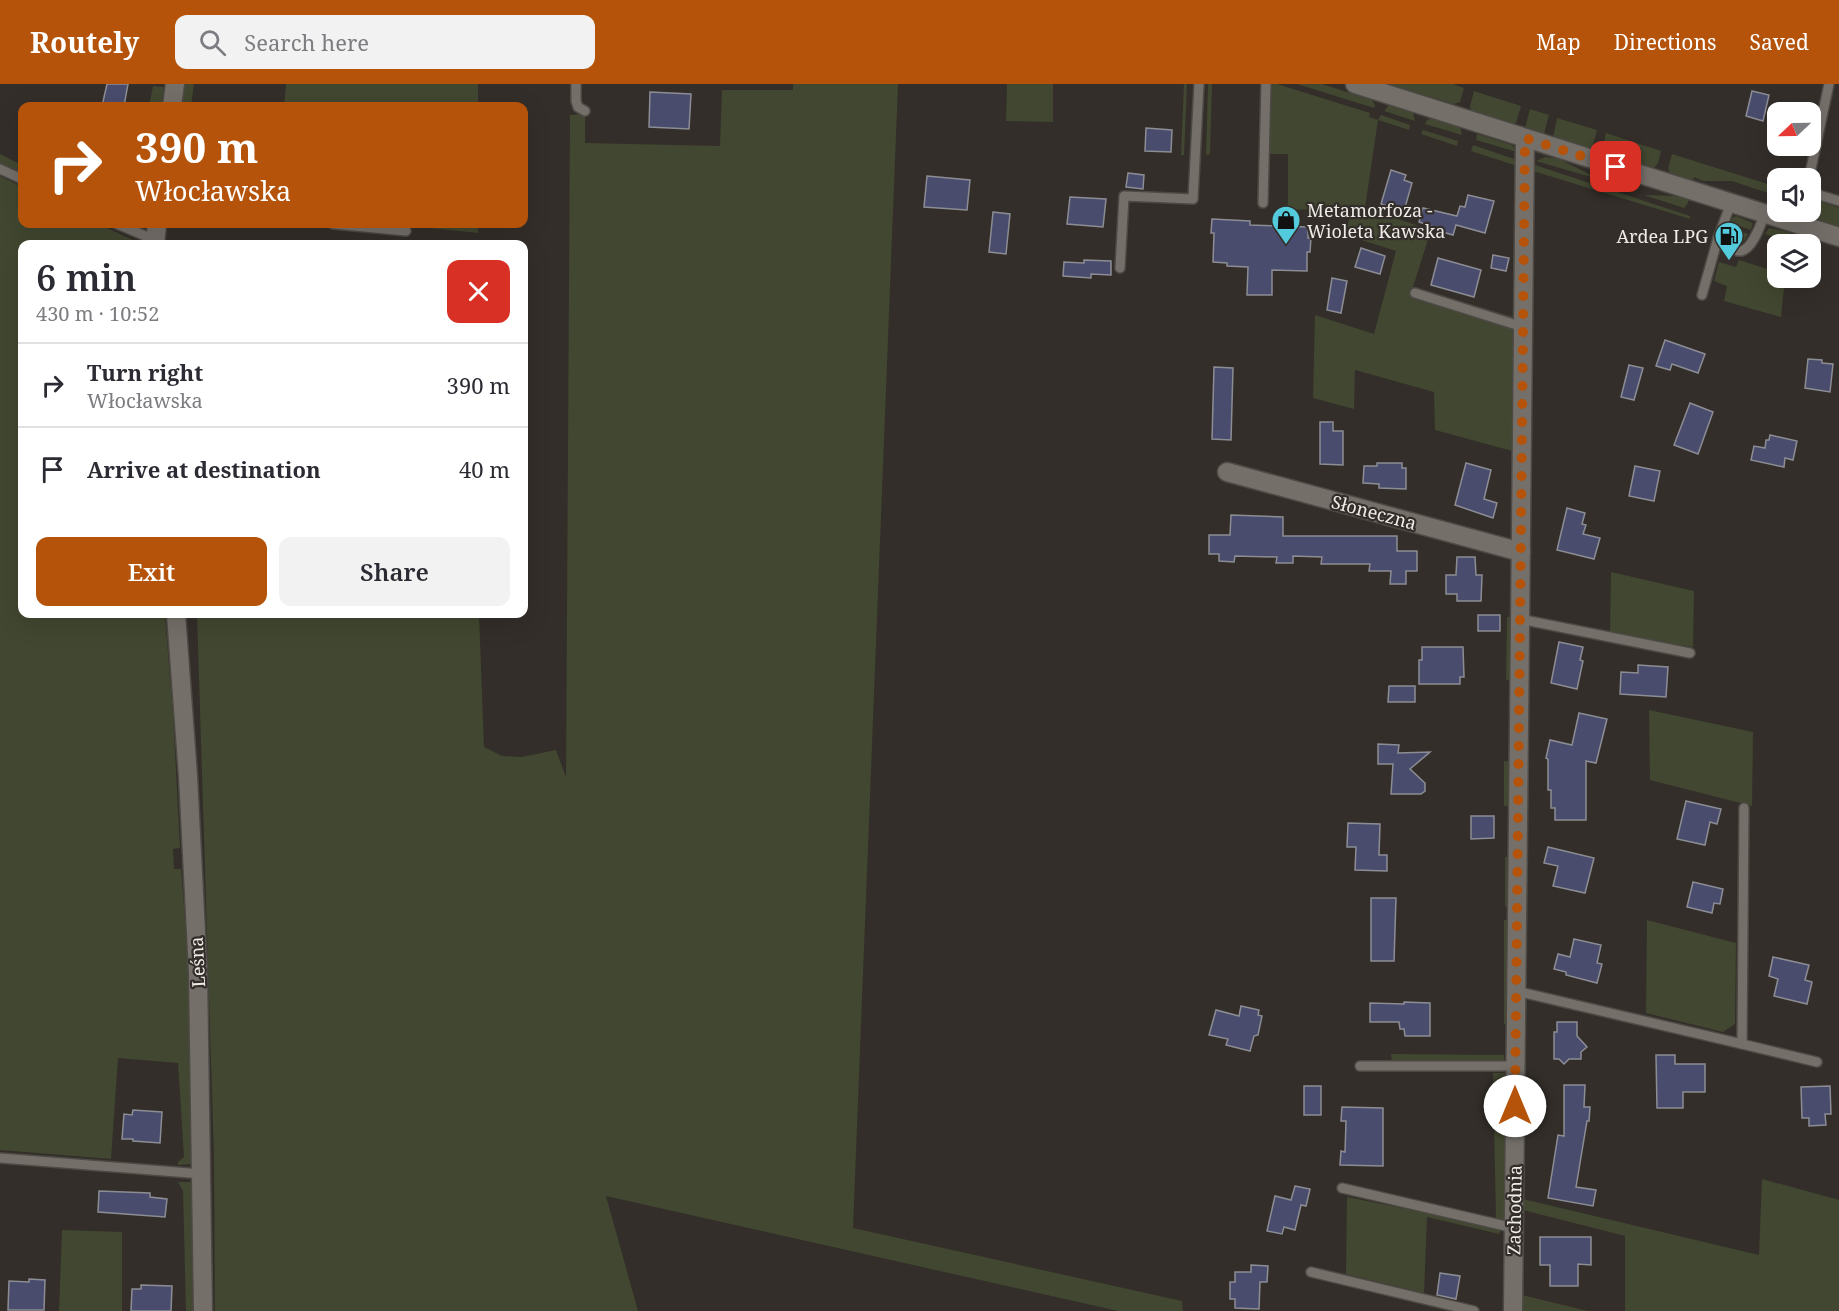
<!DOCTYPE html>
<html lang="en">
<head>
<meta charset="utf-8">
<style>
	body { margin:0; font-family:"Noto Serif",serif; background:#f2f2f3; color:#2b2b33; height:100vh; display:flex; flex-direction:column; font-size:22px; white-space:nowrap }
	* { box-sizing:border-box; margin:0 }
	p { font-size:20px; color:#7c7c81 }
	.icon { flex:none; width:33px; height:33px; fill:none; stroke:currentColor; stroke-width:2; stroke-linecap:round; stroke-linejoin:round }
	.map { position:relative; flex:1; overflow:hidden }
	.details { position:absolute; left:18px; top:156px; width:510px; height:378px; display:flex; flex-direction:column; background:#fff; border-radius:12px; box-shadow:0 6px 24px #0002 }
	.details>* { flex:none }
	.top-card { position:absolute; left:18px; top:18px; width:510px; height:126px; border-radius:12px; box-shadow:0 6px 24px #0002; background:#b45309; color:#fff; overflow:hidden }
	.needle { width:39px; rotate:248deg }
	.fabs { position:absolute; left:1767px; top:18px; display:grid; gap:12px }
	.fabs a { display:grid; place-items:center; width:54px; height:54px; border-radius:12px; background:#fff; box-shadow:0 6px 24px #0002; font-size:30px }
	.pin { position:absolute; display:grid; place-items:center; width:51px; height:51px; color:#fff; margin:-26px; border-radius:12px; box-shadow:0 3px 9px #0006 }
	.me { position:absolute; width:66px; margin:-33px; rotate:0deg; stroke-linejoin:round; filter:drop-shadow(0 0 4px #0008) }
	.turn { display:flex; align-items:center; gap:21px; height:126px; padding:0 18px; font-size:27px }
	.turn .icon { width:78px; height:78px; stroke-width:2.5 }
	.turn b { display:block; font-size:42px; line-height:51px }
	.round { display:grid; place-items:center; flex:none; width:63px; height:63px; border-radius:12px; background:#f2f2f3 }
	.headline { display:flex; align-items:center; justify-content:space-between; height:102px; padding:0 18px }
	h1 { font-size:36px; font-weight:600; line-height:45px }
	.button { display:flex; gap:12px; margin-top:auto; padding:12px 18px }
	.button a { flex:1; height:69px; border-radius:12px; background:#b45309; color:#fff; font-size:24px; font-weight:600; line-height:69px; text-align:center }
	.button a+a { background:#f2f2f3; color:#2b2b33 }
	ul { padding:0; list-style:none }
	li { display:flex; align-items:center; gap:18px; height:84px; padding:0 18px; border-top:2px solid #e1e1e2 }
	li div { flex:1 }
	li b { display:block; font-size:22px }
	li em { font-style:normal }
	header { display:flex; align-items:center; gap:36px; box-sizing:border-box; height:84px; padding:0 30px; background:#b45309; color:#fff }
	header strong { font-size:28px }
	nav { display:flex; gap:33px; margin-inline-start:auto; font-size:21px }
	.search { width:420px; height:54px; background:#f2f2f3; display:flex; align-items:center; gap:15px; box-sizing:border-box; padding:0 21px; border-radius:12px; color:#7c7c81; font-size:22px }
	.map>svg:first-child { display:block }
	.green { fill:#414730 }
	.building { fill:#4a4c6d; stroke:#8c8d94; stroke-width:1.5 }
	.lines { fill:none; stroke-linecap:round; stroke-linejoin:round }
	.lane-casing { stroke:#4d4945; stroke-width:12 }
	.street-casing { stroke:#4d4945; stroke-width:21 }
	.secondary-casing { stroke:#4d4945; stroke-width:21 }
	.lane { stroke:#746f69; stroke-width:9 }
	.street { stroke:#746f69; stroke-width:18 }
	.secondary { stroke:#746f69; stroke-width:18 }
	.route { stroke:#b45309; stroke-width:10; stroke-dasharray:0 18 }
	.labels { text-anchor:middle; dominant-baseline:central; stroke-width:4.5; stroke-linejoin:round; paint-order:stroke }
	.poi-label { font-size:18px; fill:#efece8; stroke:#332e29; text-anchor:start }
	.street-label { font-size:18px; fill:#efece8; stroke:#332e29 }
</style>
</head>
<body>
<header>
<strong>Routely</strong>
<div class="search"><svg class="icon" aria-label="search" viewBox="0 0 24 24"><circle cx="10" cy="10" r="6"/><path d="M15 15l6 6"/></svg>Search here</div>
<nav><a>Map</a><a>Directions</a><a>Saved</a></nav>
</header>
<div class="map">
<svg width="1839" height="1227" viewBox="0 0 1839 1227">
	<rect width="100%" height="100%" fill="#332e29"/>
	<!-- green -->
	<g class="green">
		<path d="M183,0h11l-3,22h-11z"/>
		<path d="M286,0h192v22h-194z"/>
		<path d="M793,0h105l-45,1144 329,73 1,10h-65l-512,-115 32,115h-423l-1,-153 -17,-544h282l5,133 18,9 20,1 34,-7 10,27 4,-662 15,-1v29l135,3 2,-56h71z"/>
		<path d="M1007,0h46v38l-47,-1z"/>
		<path d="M1184,0h3l-3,71h-3z"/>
		<path d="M1208,0h4l-2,70 -4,1z"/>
		<path d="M1270,0h7l93,29 -1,4 9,3 3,-5 29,10 -1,5 -31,-10 -13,88 66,22 -18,57 103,31v134l-81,-22 -1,-38 -79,-22 -1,39 -41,-11 2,-83 59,19 22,-83 -50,-16 4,-21 -33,-5 -29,1v-56h-19z"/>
		<path d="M1297,0h25l50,16 3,5 -1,3z"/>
		<path d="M1388,0h65l11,4 -4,14 -6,2z"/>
		<path d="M153,2l11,1 -3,19h-12z"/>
		<path d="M1474,7l47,15 -5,17 -4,1 -41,-12 -1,-6z"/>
		<path d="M1389,21l24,8 2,8 -31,-10z"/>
		<path d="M1530,25l19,6 -5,19 -19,-6z"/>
		<path d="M1432,34l28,9 2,8 -37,-11 2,-4z"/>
		<path d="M1557,34l40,12 -5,19 -39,-11z"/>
		<path d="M1423,46l35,11 -1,5 -36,-12z"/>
		<path d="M1606,49l55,18 -3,12 -4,5 -48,-16 -3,-6z"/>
		<path d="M1477,50l35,11 5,7 -41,-12z"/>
		<path d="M1473,61l44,15v6l-46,-15z"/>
		<path d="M0,70l22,11v10l-22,-11z"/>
		<path d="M1672,70l105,33v14l-7,-3 1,-4 -39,-13h-29l-9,-4 -2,5 -22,-9 -2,-5z"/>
		<path d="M1545,73l14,2 42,21 -65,-19z"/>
		<path d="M1535,81l155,51v3l-157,-48z"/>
		<path d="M0,92l22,11v37h77l42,20h-119v370h140v2h3l8,98 7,134 -7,1 1,20h7c9,99 11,196 11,295l-14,1v-3l6,-5 -6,-94 -60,-5 -7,101 -111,-9z"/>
		<path d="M1644,111l36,1 8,3v4l-4,5z"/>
		<path d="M1811,114l28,10v20l-38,-16h9z"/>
		<path d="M1736,132l17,7 -2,7 -21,-7 2,-5z"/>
		<path d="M392,140h86v9z"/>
		<path d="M1730,144l18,6 -4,7h-6l-11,-5z"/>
		<path d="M1769,144l20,4 3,4 -2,5 -25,-7z"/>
		<path d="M1739,176l38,12 1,6h7l-4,39 -57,-16 3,-15 -13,-5 5,-19 17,5z"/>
		<path d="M1611,488l83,19 -1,56 -83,-14z"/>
		<path d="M1507,533h6v63h-7z"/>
		<path d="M1649,626l104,22 -1,74 -102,-26z"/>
		<path d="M1504,677l8,1v44h-8z"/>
		<path d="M1505,773h7l-2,50 -5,-1z"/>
		<path d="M1504,836h6v105l-6,-1z"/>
		<path d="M1647,836l89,23 -1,81 -12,8 -77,-19z"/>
		<path d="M1391,970l113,1v6l-4,2h-108z"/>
		<path d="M1493,989h16l-2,149 -11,-3z"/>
		<path d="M1762,1095l77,21v111h-214v-75l-102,-26v-11l236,56z"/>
		<path d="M178,1098h14l1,129h-7l-3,-120z"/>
		<path d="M1347,1113l155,31 -3,6 -72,-17 -3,76 -78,-19z"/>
		<path d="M62,1146l60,2v79h-63z"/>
		<path d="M1522,1211l66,16h-66z"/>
	</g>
	<!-- building -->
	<g class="building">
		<path d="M107,0h21l-4,22h-22z"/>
		<path d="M1752,7l17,4 -6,26 -17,-5z"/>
		<path d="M650,8l41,2 -2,35 -40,-2z"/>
		<path d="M1146,44l26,2 -1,22 -26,-1z"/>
		<path d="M1391,86l15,5 -2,5 8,3 -8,28 -23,-7z"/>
		<path d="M1128,89l16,2 -1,14 -17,-2z"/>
		<path d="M927,92l43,4 -3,30 -43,-3z"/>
		<path d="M1468,111l26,6 -9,32 -29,-8 -3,10 -14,-4 1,-2 -21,-7 4,-14 34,8 3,-10 5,1z"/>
		<path d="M1070,113l36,2 -3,28 -36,-3z"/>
		<path d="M993,128l17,2 -4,40 -17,-2z"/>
		<path d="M1212,135l38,2v4l58,2v11h3l-1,14h-3v19l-35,-1v25h-25l1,-28 -21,-1v-3l-14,-1 1,-29h-3z"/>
		<path d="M1361,164l24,8 -5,18 -25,-7z"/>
		<path d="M1493,171l16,3 -3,13 -15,-3z"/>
		<path d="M1438,174l43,12 -7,27 -43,-12z"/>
		<path d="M1084,176l27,1v14l-20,-1v4l-28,-2 1,-14 20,1z"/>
		<path d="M1332,194l15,3 -6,32 -14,-3z"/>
		<path d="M1665,256l40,14 -7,19 -26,-9 -2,6 -14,-4z"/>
		<path d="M1808,275l14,1v3l11,1 -3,28 -25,-4z"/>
		<path d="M1629,281l14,3 -9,32 -13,-3z"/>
		<path d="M1214,283l19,1 -2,72 -19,-1z"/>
		<path d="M1690,319l23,9 -15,42 -24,-9z"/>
		<path d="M1320,338h13v9h10v34l-23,-1z"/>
		<path d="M1770,351l27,6 -4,19 -8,-2 -1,9 -33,-7 3,-14 11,2 1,-8h3z"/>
		<path d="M1377,379h25v5h4v21l-27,-1v-4l-16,-1 1,-17h13z"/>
		<path d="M1466,379l25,7 -7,29 13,4 -4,15 -38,-13z"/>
		<path d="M1635,382l25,5 -6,30 -25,-5z"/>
		<path d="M1567,424l18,5 -3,11 4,1 -3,9 17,4 -6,21 -37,-9z"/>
		<path d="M1231,431l52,2v19h114v15h20v20h-11v13h-16l1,-13h-22l1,-7h-49l1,-7 -29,-1v7h-17l1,-6 -42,-1 -1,6 -15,-1v-7h-10v-19h21z"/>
		<path d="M1457,473h18l1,18h6l-1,26h-24v-7h-11v-19h10z"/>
		<rect x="1478" y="531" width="22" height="16"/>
		<path d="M1559,558l24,5 -3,13 3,1 -6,28 -26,-6z"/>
		<path d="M1422,563h41l1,30h-4v7h-41v-24h3z"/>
		<path d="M1638,581l30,2 -2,30 -46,-3 1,-22 17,1z"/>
		<path d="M1389,602h26v16h-27z"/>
		<path d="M1579,629l28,6 -11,44 -10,-2v59h-31v-12h-4v-18h-3v-31l-2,-1 4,-18 22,5z"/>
		<path d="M1378,660l21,1 -1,8 32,-1 -20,17 15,14v8l-4,3h-30l2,-30h-15z"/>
		<path d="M1686,717l35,8 -4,15 -7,-2 -5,23 -28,-6z"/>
		<path d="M1471,732h23v22l-23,1z"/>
		<path d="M1348,739l32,1 -1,31h8v16l-32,-1 1,-23h-9z"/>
		<path d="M1548,763l46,11 -9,35 -32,-7 5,-20 -14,-3z"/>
		<path d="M1693,798l30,7 -3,15 -6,-1 -2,10 -25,-6z"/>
		<path d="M1371,814h25l-2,63h-23z"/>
		<path d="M1574,855l27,6 -4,18 5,1 -5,19 -31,-8v-3l-12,-3 4,-15 12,3z"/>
		<path d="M1773,873l36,8 -4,15 7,2 -5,22 -33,-8 4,-17 -9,-3z"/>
		<path d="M1404,918l26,1v33h-25l-1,-7h-4l-1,-7h-29v-19l34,1z"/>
		<path d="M1241,922l18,4 -1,5 4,1 -4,19 -4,1 -4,15 -24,-6 2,-6 -19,-4 7,-25 23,6z"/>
		<path d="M1557,938h20v14l10,11 -6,5v7h-12l-5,5 -5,-5h-5v-27h3z"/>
		<path d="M1656,971h19v9h30v28h-22v16h-26z"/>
		<path d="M1564,1001h21l-1,22h6l-1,14h-2l-11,66 20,3 -3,16 -45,-8 10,-63 6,1z"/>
		<rect x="1304" y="1002" width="17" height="29"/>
		<path d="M1830,1002l1,28h-6l1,11 -17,1v-8h-7l-1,-31z"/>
		<path d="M1342,1023l41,1v58l-43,-1 1,-14 4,1 1,-31h-5z"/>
		<path d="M133,1026l29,2 -2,31 -27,-2v-2h-11l2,-25 8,1z"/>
		<path d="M1295,1102l15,3 -4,17 -5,-1 -6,25 -11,-3 -2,7 -15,-3 8,-35 16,4z"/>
		<path d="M99,1107l51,2v4l17,2 -2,18 -67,-5z"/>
		<path d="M1540,1153h51v28l-13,-1v22h-28v-21h-10z"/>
		<path d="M1251,1181l17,1 -1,16h-7l-1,27 -24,-1v-9h-5v-17h5v-10h16z"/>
		<path d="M1440,1189l20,3 -4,23 -19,-4z"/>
		<path d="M29,1195l16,1 -1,30h-36l1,-29 20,1z"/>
		<path d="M141,1201l31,1 -1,25h-40l1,-22h9z"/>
	</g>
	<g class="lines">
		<!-- lane casing -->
		<g class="lane-casing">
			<g id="lane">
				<path d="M576,0v17l2,6 7,4"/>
				<path d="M0,85l22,10"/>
				<path d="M1809,94l20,-94"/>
				<path d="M1810,102l9,9 20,6"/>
				<path d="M1263,119l3,-119"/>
				<path d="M1731,119l-13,35 4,7c5,2 14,7 19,6 12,-2 20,-28 24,-37"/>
				<path d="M117,140l38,16"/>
				<path d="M333,140l73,7"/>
				<path d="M1120,184l4,-72 69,3 6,-115"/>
				<path d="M1415,209l108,34"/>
				<path d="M1702,211l16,-57"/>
				<path d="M1520,535l170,34"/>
				<path d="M1516,907l226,53 2,-236"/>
				<path d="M1742,960l75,18"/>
				<path d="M1360,982h155"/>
				<path d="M0,1074l202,16"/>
				<path d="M1342,1104l172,40"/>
				<path d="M1311,1188l163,39"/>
			</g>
		</g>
		<!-- street casing -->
		<g class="street-casing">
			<g id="street">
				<path d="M172,22l3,-22"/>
				<path d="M155,160l2,-20"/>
				<path d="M1227,388l294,80"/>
				<path d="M176,530l12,162 10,196 5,339"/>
				<path d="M1513,1227l12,-1173"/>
			</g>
		</g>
		<!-- secondary casing -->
		<g class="secondary-casing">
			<path id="secondary" d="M1355,0l484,153"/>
		</g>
		<!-- lane -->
		<use href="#lane" class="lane"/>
		<!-- street -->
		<use href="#street" class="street"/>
		<!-- secondary -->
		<use href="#secondary" class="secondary"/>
	</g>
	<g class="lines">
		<!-- route -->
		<path class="route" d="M1515,1022l10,-968 91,29"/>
	</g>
	<!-- icons -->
	<defs>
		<g id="shop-pin" transform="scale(1.5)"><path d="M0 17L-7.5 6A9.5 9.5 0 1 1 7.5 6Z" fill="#53cbdc" stroke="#332e29"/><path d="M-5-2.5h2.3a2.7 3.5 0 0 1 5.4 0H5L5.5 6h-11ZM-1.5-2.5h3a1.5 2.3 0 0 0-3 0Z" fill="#111"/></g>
		<g id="fuel-pin" transform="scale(1.5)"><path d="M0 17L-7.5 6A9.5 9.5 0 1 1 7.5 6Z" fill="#53cbdc" stroke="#332e29"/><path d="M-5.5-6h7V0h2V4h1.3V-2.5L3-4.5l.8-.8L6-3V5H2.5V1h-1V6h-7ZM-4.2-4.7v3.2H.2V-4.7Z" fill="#111"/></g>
	</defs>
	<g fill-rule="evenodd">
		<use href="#shop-pin" x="1286" y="136"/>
		<use href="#fuel-pin" x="1729" y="152"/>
	</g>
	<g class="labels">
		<!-- poi labels -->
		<g class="poi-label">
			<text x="1307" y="126">Metamorfoza -<tspan x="1307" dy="21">Wioleta Kawska</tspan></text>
			<text x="1708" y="152" text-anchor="end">Ardea LPG</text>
		</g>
		<!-- street labels -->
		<g class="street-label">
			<text transform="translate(1374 428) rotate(15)">Słoneczna</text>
			<text transform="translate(197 878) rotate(-93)">Leśna</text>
			<text transform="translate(1514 1126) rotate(-89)">Zachodnia</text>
		</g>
	</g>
</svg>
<div class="fabs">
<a><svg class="needle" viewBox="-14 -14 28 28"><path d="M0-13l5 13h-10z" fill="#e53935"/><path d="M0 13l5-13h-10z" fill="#7c7c81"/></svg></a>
<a><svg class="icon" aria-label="sound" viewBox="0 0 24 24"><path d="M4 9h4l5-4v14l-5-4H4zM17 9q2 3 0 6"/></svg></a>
<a><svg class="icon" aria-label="layers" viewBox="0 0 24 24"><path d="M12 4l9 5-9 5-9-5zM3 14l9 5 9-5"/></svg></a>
</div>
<div class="pin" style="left:1616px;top:83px;background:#d93025"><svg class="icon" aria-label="arrive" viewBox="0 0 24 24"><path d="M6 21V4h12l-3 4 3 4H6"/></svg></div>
<svg class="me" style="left:1515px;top:1022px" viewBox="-20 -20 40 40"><circle r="19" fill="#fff"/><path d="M0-13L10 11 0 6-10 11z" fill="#b45309"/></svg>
<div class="top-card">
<div class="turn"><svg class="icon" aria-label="right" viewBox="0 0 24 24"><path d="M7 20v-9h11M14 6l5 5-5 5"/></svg><div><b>390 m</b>Włocławska</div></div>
</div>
<section class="details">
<div class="headline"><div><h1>6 min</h1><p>430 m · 10:52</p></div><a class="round" style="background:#d93025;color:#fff"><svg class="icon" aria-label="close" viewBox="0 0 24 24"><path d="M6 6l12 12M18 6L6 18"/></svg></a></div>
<ul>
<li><svg class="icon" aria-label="right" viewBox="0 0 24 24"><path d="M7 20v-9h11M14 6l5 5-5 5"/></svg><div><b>Turn right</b><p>Włocławska</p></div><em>390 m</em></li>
<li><svg class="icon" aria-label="arrive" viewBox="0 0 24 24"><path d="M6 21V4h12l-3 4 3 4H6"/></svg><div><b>Arrive at destination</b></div><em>40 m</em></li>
</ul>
<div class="button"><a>Exit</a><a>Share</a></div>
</section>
</div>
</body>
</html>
